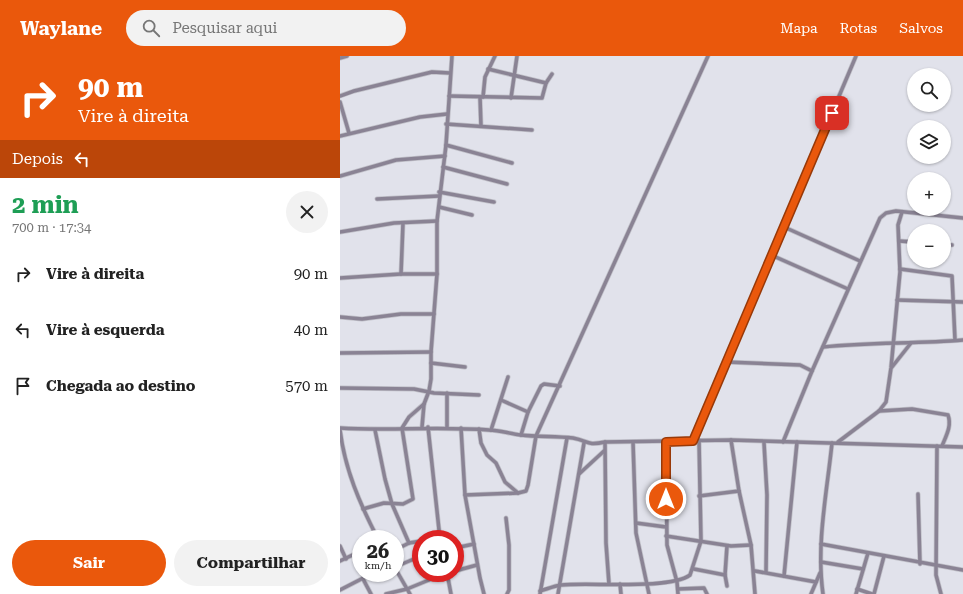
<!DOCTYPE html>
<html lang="pt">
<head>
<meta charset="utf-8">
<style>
	body { margin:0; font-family:"Roboto Serif",serif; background:#f2f2f2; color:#222; height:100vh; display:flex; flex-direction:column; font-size:15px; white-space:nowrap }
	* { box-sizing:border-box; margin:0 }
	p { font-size:13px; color:#767676 }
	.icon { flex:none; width:22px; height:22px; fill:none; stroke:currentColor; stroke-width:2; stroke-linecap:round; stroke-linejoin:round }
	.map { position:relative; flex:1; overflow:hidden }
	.panel { display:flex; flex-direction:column; background:#fff; width:340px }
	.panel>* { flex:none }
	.top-card { background:#ea580c; color:#fff; overflow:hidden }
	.controls { position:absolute; left:567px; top:12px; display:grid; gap:8px }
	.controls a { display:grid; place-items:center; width:44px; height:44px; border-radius:50%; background:#fff; box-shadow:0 1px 3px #0004; font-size:20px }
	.speed { position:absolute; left:12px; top:474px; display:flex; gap:8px; font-size:20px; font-weight:700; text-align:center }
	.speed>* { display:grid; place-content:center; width:52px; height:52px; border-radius:50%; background:#fff; box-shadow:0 1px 3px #0004; line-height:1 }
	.speed small { font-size:10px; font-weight:400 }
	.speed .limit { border:6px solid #d22; background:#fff; color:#111 }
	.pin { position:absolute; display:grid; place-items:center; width:34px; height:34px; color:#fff; margin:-17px; border-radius:8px; box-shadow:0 2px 6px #0006 }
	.me { position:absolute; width:44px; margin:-22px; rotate:0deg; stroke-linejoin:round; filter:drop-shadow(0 0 3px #0008) }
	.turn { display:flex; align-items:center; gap:14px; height:84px; padding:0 12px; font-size:18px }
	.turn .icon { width:52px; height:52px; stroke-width:2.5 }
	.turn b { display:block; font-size:28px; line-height:34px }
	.then { display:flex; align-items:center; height:38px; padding:0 12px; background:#0003; gap:8px; font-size:15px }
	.round { display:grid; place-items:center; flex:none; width:42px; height:42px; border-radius:21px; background:#f2f2f2 }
	.head { display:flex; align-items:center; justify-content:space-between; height:68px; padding:0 12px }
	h1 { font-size:24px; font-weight:700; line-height:30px; color:#1e9e55 }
	.cta { display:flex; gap:8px; margin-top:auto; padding:8px 12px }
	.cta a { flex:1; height:46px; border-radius:24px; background:#ea580c; color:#fff; font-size:16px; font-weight:700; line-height:46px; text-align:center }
	.cta a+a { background:#f2f2f2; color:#222 }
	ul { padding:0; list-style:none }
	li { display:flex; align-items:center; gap:12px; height:56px; padding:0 12px }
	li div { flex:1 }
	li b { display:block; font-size:15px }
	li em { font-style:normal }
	header { display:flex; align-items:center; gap:24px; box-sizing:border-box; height:56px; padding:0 20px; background:#ea580c; color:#fff }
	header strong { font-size:19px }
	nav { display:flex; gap:22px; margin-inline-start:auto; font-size:14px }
	.search { width:280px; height:36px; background:#f2f2f2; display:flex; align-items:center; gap:10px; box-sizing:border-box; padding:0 14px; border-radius:22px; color:#767676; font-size:15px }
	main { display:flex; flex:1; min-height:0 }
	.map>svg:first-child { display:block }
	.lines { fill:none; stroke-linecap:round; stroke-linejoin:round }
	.minor-casing { stroke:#c0c0c8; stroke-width:5 }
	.minor { stroke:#8a8394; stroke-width:3.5 }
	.route-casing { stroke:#983908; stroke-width:10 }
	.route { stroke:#ea580c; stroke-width:7 }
</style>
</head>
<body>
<header>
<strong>Waylane</strong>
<div class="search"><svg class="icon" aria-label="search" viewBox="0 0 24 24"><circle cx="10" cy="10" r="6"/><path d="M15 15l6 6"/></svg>Pesquisar aqui</div>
<nav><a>Mapa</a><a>Rotas</a><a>Salvos</a></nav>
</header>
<main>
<section class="panel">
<div class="top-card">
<div class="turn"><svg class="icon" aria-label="right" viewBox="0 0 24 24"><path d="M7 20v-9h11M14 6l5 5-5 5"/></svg><div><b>90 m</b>Vire à direita</div></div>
<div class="then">Depois<svg class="icon" aria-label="left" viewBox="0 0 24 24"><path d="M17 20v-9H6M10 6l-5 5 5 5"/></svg></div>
</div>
<div class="head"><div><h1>2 min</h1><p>700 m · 17:34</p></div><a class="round"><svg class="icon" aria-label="close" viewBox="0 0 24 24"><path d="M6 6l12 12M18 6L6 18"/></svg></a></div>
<ul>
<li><svg class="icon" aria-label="right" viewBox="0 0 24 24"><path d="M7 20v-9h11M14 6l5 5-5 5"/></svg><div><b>Vire à direita</b></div><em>90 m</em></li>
<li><svg class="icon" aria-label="left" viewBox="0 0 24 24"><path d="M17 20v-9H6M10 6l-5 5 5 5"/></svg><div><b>Vire à esquerda</b></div><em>40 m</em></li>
<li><svg class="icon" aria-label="arrive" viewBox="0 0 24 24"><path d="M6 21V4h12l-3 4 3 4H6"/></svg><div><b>Chegada ao destino</b></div><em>570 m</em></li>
</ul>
<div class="cta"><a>Sair</a><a>Compartilhar</a></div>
</section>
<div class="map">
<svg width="623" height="538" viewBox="0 0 623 538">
	<rect width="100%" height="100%" fill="#e1e2eb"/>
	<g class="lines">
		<!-- minor casing -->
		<g class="minor-casing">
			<g id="minor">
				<path d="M0,2l7,-2"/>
				<path d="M148,13l58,14 6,-9"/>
				<path d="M0,40l14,-5 78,-19 18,1"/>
				<path d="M109,40l93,2 4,-15"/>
				<path d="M140,41l1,29"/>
				<path d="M143,41l2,-20 10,-21"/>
				<path d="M171,42l6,-42"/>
				<path d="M0,46l9,31"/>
				<path d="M106,68l86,6"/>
				<path d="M0,80l80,-19 27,-3"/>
				<path d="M106,89l66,18"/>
				<path d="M103,111l64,17"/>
				<path d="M0,120l56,-16 49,-4"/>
				<path d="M99,136l55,10"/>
				<path d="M37,143l62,-3"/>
				<path d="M99,151l33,8"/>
				<path d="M444,171l76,34"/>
				<path d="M0,176l54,-9 43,-2"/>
				<path d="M559,185l15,1"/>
				<path d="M604,188l8,1"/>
				<path d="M431,199l77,34"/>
				<path d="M560,213l52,7 3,64"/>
				<path d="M61,218l2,-51"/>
				<path d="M0,222l61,-4h36"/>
				<path d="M557,244l66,2"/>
				<path d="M0,261l22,2 39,-5h33"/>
				<path d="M483,291c46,-5 93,-3 140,-7"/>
				<path d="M0,297l91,-1"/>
				<path d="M386,306l74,3 12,6"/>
				<path d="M91,307l34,4"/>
				<path d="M552,311l19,-24"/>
				<path d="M0,332l74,1 20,4 45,2"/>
				<path d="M161,344l27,12"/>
				<path d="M539,355l33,-2 36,6c4,11 -2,21 -6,31"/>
				<path d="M82,371l2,-23 5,-13 2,-12v-27l6,-78v-53l9,-76 6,-89"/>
				<path d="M88,371l12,112"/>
				<path d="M107,371v-34"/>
				<path d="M0,372c50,3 99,-2 149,2 11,0 21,4 32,5 17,2 35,1 52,3 16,3 13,8 32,4l126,-2 232,7"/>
				<path d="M121,372l4,67 15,83 4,16"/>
				<path d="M139,373l2,14 6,12 9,8 9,19 13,11"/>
				<path d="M0,374c5,40 20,74 38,109"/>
				<path d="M35,374l10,49 7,25 17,39"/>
				<path d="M151,374l17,-53"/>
				<path d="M181,379l7,-23 13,-26 3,-2 16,2"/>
				<path d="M391,384l8,51 12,54 4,49"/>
				<path d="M353,385l163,-385"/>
				<path d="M265,386l1,101 3,41"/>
				<path d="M293,386l3,91 13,61"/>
				<path d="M326,386l1,103 10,37 1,12"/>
				<path d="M443,386l29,-71 68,-153 6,-5 10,-2 67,7"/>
				<path d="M498,386l41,-31 7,-9 5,-34 9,-96 -2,-47 4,-13"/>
				<path d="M424,387l3,52 -1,77"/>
				<path d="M597,390l-1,129 5,19"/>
				<path d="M239,418l25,-23"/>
				<path d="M578,438l2,70"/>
				<path d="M125,439l53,-2 8,-2 2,-6 8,-49 172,-380"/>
				<path d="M359,440l40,-5"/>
				<path d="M23,453l21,-6 19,1 10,-5 -11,-71 7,-11 15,-13"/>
				<path d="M166,462l3,27v45l-2,4"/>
				<path d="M296,467l30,4"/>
				<path d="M326,480l65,10 20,-1"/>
				<path d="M87,483l13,-4"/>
				<path d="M481,488l142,26"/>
				<path d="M0,490l6,13"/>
				<path d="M387,490l-2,29 2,11"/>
				<path d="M115,492l19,-4"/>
				<path d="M55,494l14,-7 12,-2"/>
				<path d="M0,505l21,-10"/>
				<path d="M481,506l42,7"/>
				<path d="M55,511l26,-11"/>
				<path d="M55,512l15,26"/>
				<path d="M354,513l31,6"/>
				<path d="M115,515l22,-6"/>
				<path d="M415,515l61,11"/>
				<path d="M107,517l4,21"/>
				<path d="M444,520l13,-134"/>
				<path d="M23,523l8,15"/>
				<path d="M280,528l1,10"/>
				<path d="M338,533l26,-1 3,6"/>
				<path d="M517,533l15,5"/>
				<path d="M0,534l33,-17"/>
				<path d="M200,535c7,-2 14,-5 21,-6 28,-3 109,5 129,-10l11,-34 -2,-101"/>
				<path d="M46,538l21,-5 39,-16"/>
				<path d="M200,538l27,-156"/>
				<path d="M218,538l26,-151"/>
				<path d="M471,538l9,-21"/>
				<path d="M483,538c-7,-50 4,-102 9,-151"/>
				<path d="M516,538l12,-41"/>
				<path d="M534,538l10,-38"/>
			</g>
		</g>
		<!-- minor -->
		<use href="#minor" class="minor"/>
	</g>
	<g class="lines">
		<!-- route casing -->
		<g class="route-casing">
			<path id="route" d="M326,443v-57l27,-1 139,-328"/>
		</g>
		<!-- route -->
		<use href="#route" class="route"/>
	</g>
</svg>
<div class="controls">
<a><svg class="icon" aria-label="search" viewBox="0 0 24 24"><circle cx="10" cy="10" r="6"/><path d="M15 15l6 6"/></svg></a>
<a><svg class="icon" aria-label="layers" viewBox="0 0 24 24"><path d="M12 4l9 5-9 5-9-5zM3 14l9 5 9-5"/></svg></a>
<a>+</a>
<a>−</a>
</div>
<div class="speed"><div>26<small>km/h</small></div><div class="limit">30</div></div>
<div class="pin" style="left:492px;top:57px;background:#d93025"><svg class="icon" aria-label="arrive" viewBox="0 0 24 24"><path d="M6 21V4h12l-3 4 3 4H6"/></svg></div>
<svg class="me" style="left:326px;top:443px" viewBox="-20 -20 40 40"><circle r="17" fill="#ea580c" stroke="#fff" stroke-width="3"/><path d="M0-11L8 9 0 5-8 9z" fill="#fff"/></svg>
</div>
</main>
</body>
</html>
